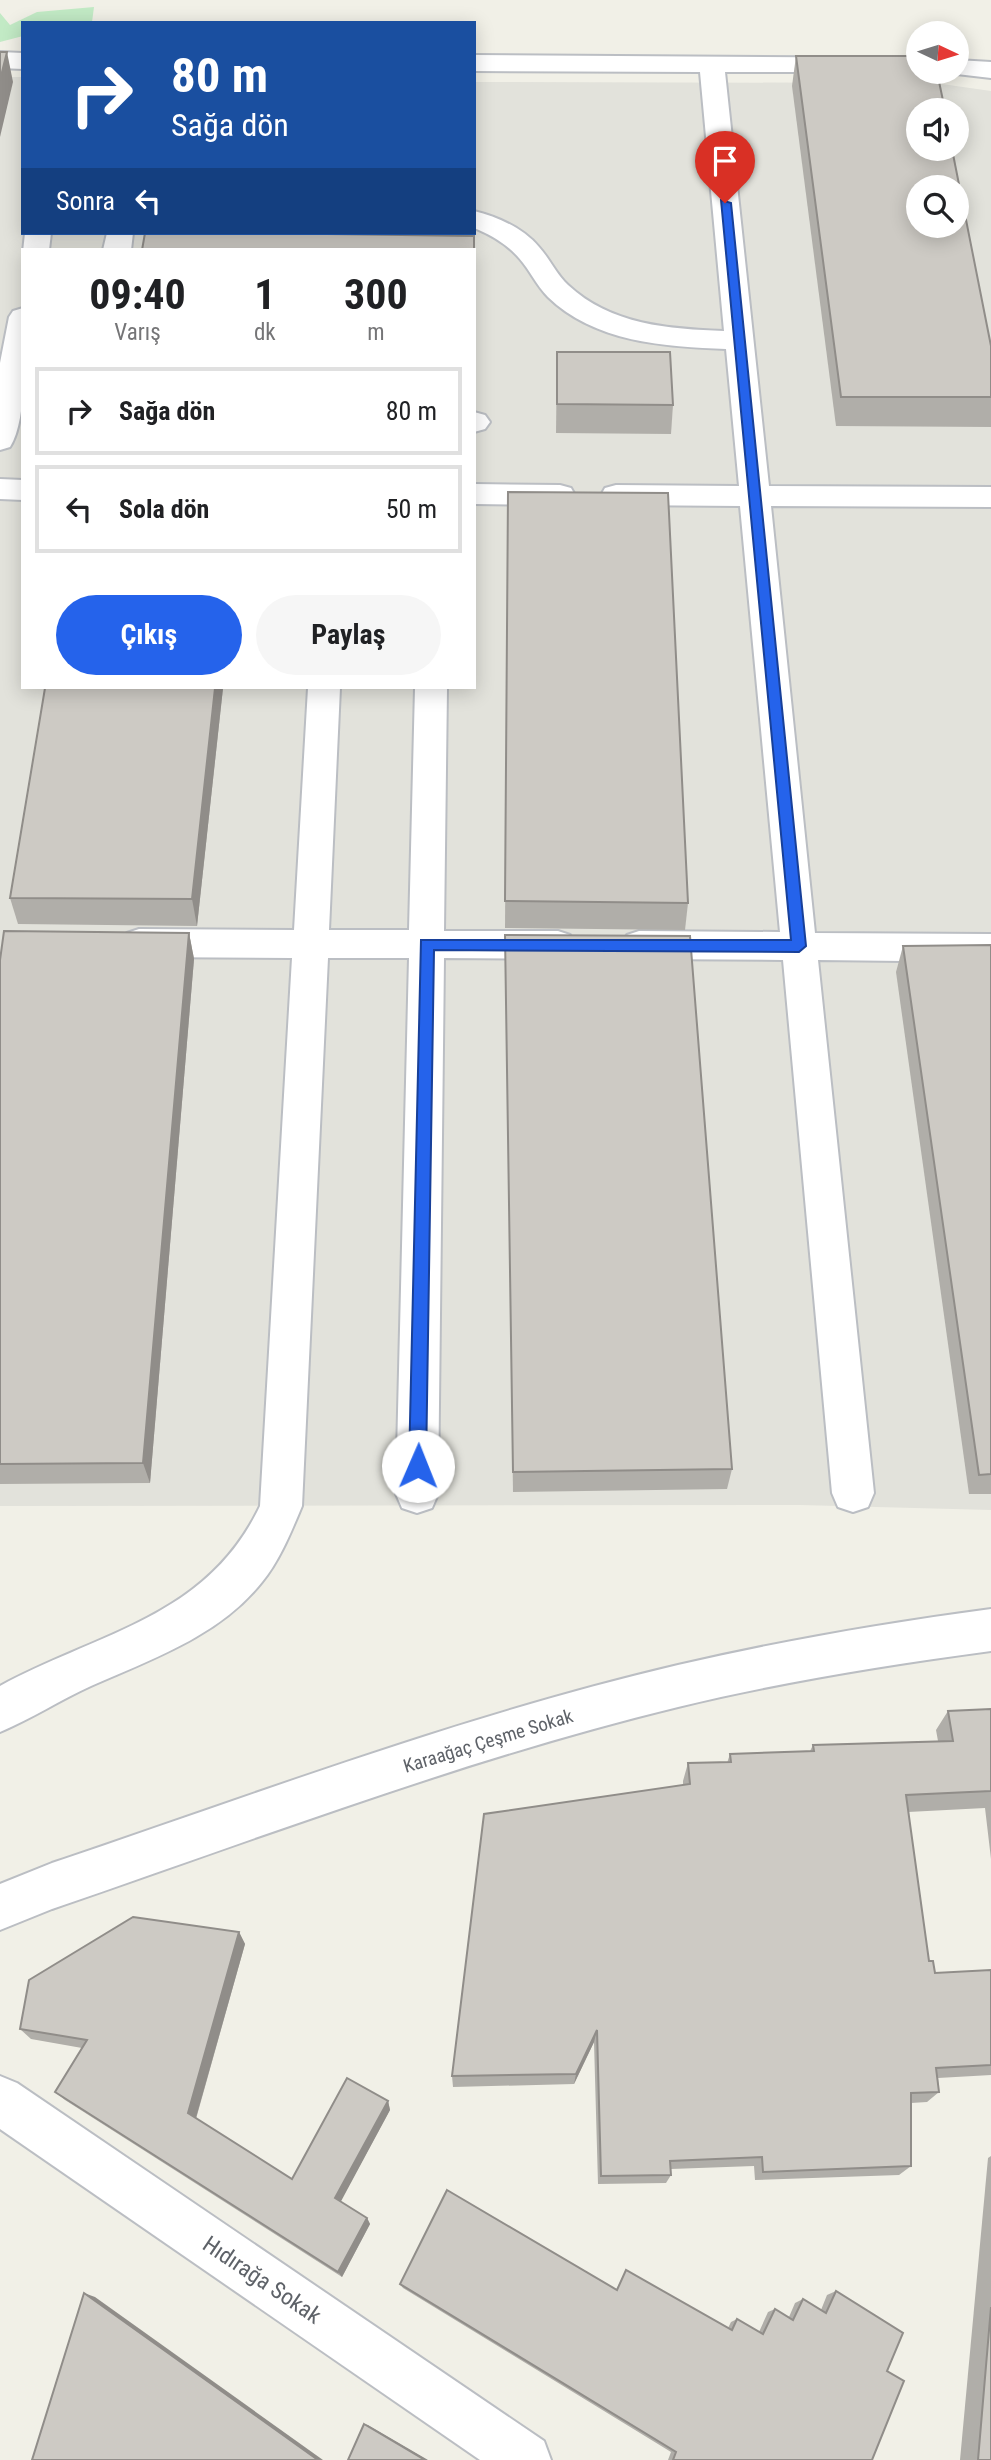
<!DOCTYPE html>
<html lang="tr">
<head>
<meta charset="utf-8">
<style>
	body { margin:0; font-family:"Roboto Condensed",sans-serif; background:#f6f6f6; color:#202124; height:100vh; display:flex; flex-direction:column; font-size:26px; white-space:nowrap }
	* { box-sizing:border-box; margin:0 }
	p { font-size:23px; color:#757577 }
	.icon { flex:none; width:38px; height:38px; fill:none; stroke:currentColor; stroke-width:2; stroke-linecap:round; stroke-linejoin:round }
	.map { position:relative; flex:1; overflow:hidden }
	.side { position:absolute; left:21px; top:248px; width:455px; height:441px; display:flex; flex-direction:column; background:#fff; border-radius:0px; box-shadow:0 4px 18px #0003 }
	.side>* { flex:none }
	.top-card { position:absolute; left:21px; top:21px; width:455px; height:214px; border-radius:0px; box-shadow:0 4px 18px #0003; background:#1a4fa0; color:#fff; overflow:hidden }
	.needle { width:46px; rotate:94deg }
	.fabs { position:absolute; left:906px; top:21px; display:grid; gap:14px }
	.fabs a { display:grid; place-items:center; width:63px; height:63px; border-radius:50%; background:#fff; box-shadow:0 4px 18px #0003; font-size:35px }
	.pin { position:absolute; display:grid; place-items:center; width:60px; height:60px; color:#fff; margin:-72px -30px; border-radius:50% 50% 50% 0; rotate:-45deg; box-shadow:0 0 7px #0007 }
	.pin .icon { rotate:45deg }
	.me { position:absolute; width:77px; margin:-38px; rotate:1deg; stroke-linejoin:round; filter:drop-shadow(0 0 5px #0008) }
	.turn { display:flex; align-items:center; gap:24px; height:147px; padding:0 35px; font-size:32px }
	.turn .icon { width:91px; height:91px; stroke-width:2.5 }
	.turn b { display:block; font-size:49px; line-height:60px }
	.then { display:flex; align-items:center; height:66px; padding:0 35px; background:#0003; gap:14px; font-size:26px }
	.eta { display:flex; justify-content:space-evenly; align-items:center; height:119px; text-align:center }
	.eta b { font-size:42px; font-weight:700; line-height:49px }
	.button { display:flex; gap:14px; margin-top:auto; padding:14px 35px }
	.button a { flex:1; height:80px; border-radius:42px; background:#2563eb; color:#fff; font-size:28px; font-weight:700; line-height:80px; text-align:center }
	.button a+a { background:#f6f6f6; color:#202124 }
	ul { padding:0; list-style:none }
	li { display:flex; align-items:center; gap:21px; height:88px; margin:0 14px 10px; padding:0 21px; border:4px solid #e0e0e0; border-radius:0px }
	li div { flex:1 }
	li b { display:block; font-size:26px }
	li em { font-style:normal }
	.map>svg:first-child { display:block }
	.industrial { fill:#e2e2db; fill-rule:evenodd }
	.green { fill:#c2eac5 }
	.lines { fill:none; stroke-linecap:round; stroke-linejoin:round }
	.minor-casing { stroke:#bbbec3; stroke-width:4 }
	.minor { fill:#fff; fill-rule:evenodd }
	.wall { fill:#b0aea9 }
	.shaded-wall { fill:#908d89 }
	.building { fill:#cdcac4; stroke:#908d89; stroke-width:2; fill-rule:evenodd }
	.route { fill:#2563eb; stroke:#184099; stroke-width:2 }
	.labels { text-anchor:middle; dominant-baseline:central; stroke-width:6; stroke-linejoin:round; paint-order:stroke }
	.street-label { font-size:19px; fill:#5e6268; stroke:#fff }
	.near-street-label { font-size:23px; fill:#5e6268; stroke:#fff }
</style>
</head>
<body>
<div class="map">
<svg width="991" height="2460" viewBox="0 0 991 2460">
	<rect width="100%" height="100%" fill="#f1f0e7"/>
	<!-- industrial -->
	<path class="industrial" d="M0,77h23v156h451v-151l461,1 56,8v1419l-191,-5 -800,1zM919,110h38v39h-38zM919,187h38v39h-38zM23,250h451v438h-451z"/>
	<!-- green -->
	<path class="green" d="M94,7l-2,15 -69,1v13l-23,6v-29l10,12 27,-13z"/>
	<g class="lines">
		<!-- minor casing -->
		<g class="minor-casing">
			<g id="minor">
				<path d="M0,52l23,1v16l-23,-1z"/>
				<path d="M474,55l445,3v14h7h-201l44,414 222,1v20l-220,-1 44,427 176,1v28l-173,-2 56,533 -6,14 -15,5 -15,-5 -6,-14 -49,-533 -144,-1 -12,-4 -6,-10 6,-10 12,-4 141,1 -40,-426 -124,-1 -11,-3 -4,-7 4,-7 11,-3 123,1 -13,-137c-61,-2 -132,-7 -178,-52 -12,-12 -18,-27 -29,-39 -12,-14 -28,-23 -45,-30v-17c24,6 49,17 65,36 11,12 17,27 29,38 43,40 101,44 156,46l-24,-259 -226,-1z"/>
				<path d="M957,60l34,2v16l-43,-5 9,-1z"/>
				<path d="M25,233h26l-2,17 -26,2z"/>
				<path d="M107,233h26l-2,17h-28z"/>
				<path d="M23,308c0,36 6,109 -13,139l-10,3v-87l9,-46 4,-6z"/>
				<path d="M474,412l11,3 5,7 -5,7 -11,3z"/>
				<path d="M0,479l23,1v20l-23,-1z"/>
				<path d="M474,484l86,1 11,3 4,7 -4,7 -11,3 -86,-1z"/>
				<path d="M308,688h32l-11,242h80l6,-242h32l-3,243h114l12,4 6,10 -6,10 -12,4 -114,-1 -6,536 -6,14 -15,5 -15,-5 -6,-14 13,-536h-81l-26,548c-11,26 -22,54 -40,76 -43,54 -110,77 -171,104 -31,14 -60,33 -91,46v-46c99,-54 207,-68 260,-180l32,-548 -153,-1 -12,-4 -6,-10 6,-10 12,-4 155,1z"/>
				<path d="M991,1609v42c-105,14 -210,31 -313,56 -213,52 -419,131 -626,202l-52,21v-46l52,-21c207,-70 413,-148 626,-198 103,-24 208,-42 313,-56z"/>
				<path d="M0,2076l17,7 527,358 7,19h-71l-480,-331z"/>
			</g>
		</g>
		<!-- minor -->
		<use href="#minor" class="minor"/>
	</g>
	<!-- wall -->
	<g class="wall">
		<path d="M796,56l195,290v81l-155,-1 -44,-340z"/>
		<path d="M557,352l116,53 -2,29 -115,-1z"/>
		<path d="M508,492l180,411 -3,27 -180,-2z"/>
		<path d="M223,688l-26,238 -179,-2 -8,-26z"/>
		<path d="M189,933l5,26 -44,524 -150,1v-524z"/>
		<path d="M505,935l227,534 -5,20 -214,3z"/>
		<path d="M991,945v549h-22l-73,-522 7,-26z"/>
		<path d="M991,1709v150l-6,-51 -77,4 21,149 6,12 56,-3v105l-53,3 1,14 -12,10 -16,1v63l-12,9 -144,5 -1,-14 -83,3v6l-5,8 -68,1 -4,-142 -20,42 -121,3 -1,-11 231,-291v-4l5,-18h39l3,-9 80,-3 3,-6 125,-4 -2,-11 12,-19z"/>
		<path d="M239,1932l6,12 -49,175 96,60 96,-78 2,9 -50,92 27,16 3,6 -28,53 -277,-177 -10,-8 27,-44 -51,-9 -11,-10z"/>
		<path d="M991,2156v304h-31l28,-302z"/>
		<path d="M626,2270l102,58 3,-6 6,-3 22,13 9,-20 7,-3 14,8 6,-14 8,-4 18,11 6,-15 9,-4 51,80 -15,89h-204l3,-8 -268,-164 -3,-4 216,6z"/>
	</g>
	<!-- shaded-wall -->
	<g class="shaded-wall">
		<path d="M7,52l6,30 -13,55v-57z"/>
		<path d="M215,688h8l-26,238 -5,-27z"/>
		<path d="M189,933l5,26 -44,524 -7,-20z"/>
		<path d="M239,1932l6,12 -50,177 -7,-8z"/>
		<path d="M597,2030l-3,12 -20,42 2,-10z"/>
		<path d="M388,2101l2,9 -51,95 -4,-7z"/>
		<path d="M367,2218l3,6 -28,53 -4,-5z"/>
		<path d="M84,2293l11,4 228,163h-5z"/>
		<path d="M364,2424l4,1 60,35h-3z"/>
	</g>
	<!-- building -->
	<g class="building">
		<path d="M0,52h7l-7,28z"/>
		<path d="M796,56h123v16h18l8,38h-26v39h33l39,197v51h-150zM919,187h38v39h-38z"/>
		<path d="M145,233h108l221,3v14h-332z"/>
		<path d="M557,352h113l3,53 -116,-1z"/>
		<path d="M508,492l160,1 20,410 -183,-2z"/>
		<path d="M45,688h170l-23,211 -182,-1z"/>
		<path d="M4,931l185,2 -46,530 -143,1v-504z"/>
		<path d="M505,935l185,1 42,533 -219,3z"/>
		<path d="M991,945v529l-12,1 -76,-529z"/>
		<path d="M991,1709v82l-85,4 23,166h4l2,12 56,-3v95l-55,3 3,24 -28,1v73l-148,6 -1,-15 -92,4 1,14 -70,1 -4,-146 -21,44 -124,2 32,-262 206,-30 -2,-21 43,-1 -1,-8 84,-3 -1,-6 140,-4 -5,-30z"/>
		<path d="M133,1917l106,15 -51,181 104,66 55,-101 41,23 -53,97 32,20 -29,54 -283,-180 32,-52 -67,-11 9,-49z"/>
		<path d="M447,2190l170,100 9,-20 106,60 5,-11 26,15 12,-25 18,11 10,-21 23,14 10,-22 67,42 -16,38 17,10 -32,79h-199l3,-8 -276,-168z"/>
		<path d="M84,2293l234,167h-286z"/>
		<path d="M991,2307v153h-13z"/>
		<path d="M364,2424l61,36h-77z"/>
	</g>
	<!-- route -->
	<path class="route" d="M721,200l10,3 75,743 -7,6 -365,-2 -8,516 -2,6 -6,2 -6,-2 -3,-6 12,-526h370z"/>
	<g class="labels">
		<!-- street labels -->
		<g class="street-label">
			<text transform="translate(488 1741) rotate(-17)">Karaağaç Çeşme Sokak</text>
		</g>
		<!-- near-street labels -->
		<g class="near-street-label">
			<text transform="translate(262 2280) rotate(34)">Hıdırağa Sokak</text>
		</g>
	</g>
</svg>
<div class="fabs">
<a><svg class="needle" viewBox="-14 -14 28 28"><path d="M0-13l5 13h-10z" fill="#e53935"/><path d="M0 13l5-13h-10z" fill="#757577"/></svg></a>
<a><svg class="icon" aria-label="sound" viewBox="0 0 24 24"><path d="M4 9h4l5-4v14l-5-4H4zM17 9q2 3 0 6"/></svg></a>
<a><svg class="icon" aria-label="search" viewBox="0 0 24 24"><circle cx="10" cy="10" r="6"/><path d="M15 15l6 6"/></svg></a>
</div>
<div class="pin" style="left:725px;top:203px;background:#d93025"><svg class="icon" aria-label="arrive" viewBox="0 0 24 24"><path d="M6 21V4h12l-3 4 3 4H6"/></svg></div>
<svg class="me" style="left:418px;top:1466px" viewBox="-20 -20 40 40"><circle r="19" fill="#fff"/><path d="M0-13L10 11 0 6-10 11z" fill="#2563eb"/></svg>
<div class="top-card">
<div class="turn"><svg class="icon" aria-label="right" viewBox="0 0 24 24"><path d="M7 20v-9h11M14 6l5 5-5 5"/></svg><div><b>80 m</b>Sağa dön</div></div>
<div class="then">Sonra<svg class="icon" aria-label="left" viewBox="0 0 24 24"><path d="M17 20v-9H6M10 6l-5 5 5 5"/></svg></div>
</div>
<section class="side">
<div class="eta">
<div><b>09:40</b><p>Varış</p></div>
<div><b>1</b><p>dk</p></div>
<div><b>300</b><p>m</p></div>
</div>
<ul>
<li><svg class="icon" aria-label="right" viewBox="0 0 24 24"><path d="M7 20v-9h11M14 6l5 5-5 5"/></svg><div><b>Sağa dön</b></div><em>80 m</em></li>
<li><svg class="icon" aria-label="left" viewBox="0 0 24 24"><path d="M17 20v-9H6M10 6l-5 5 5 5"/></svg><div><b>Sola dön</b></div><em>50 m</em></li>
</ul>
<div class="button"><a>Çıkış</a><a>Paylaş</a></div>
</section>
</div>
</body>
</html>
